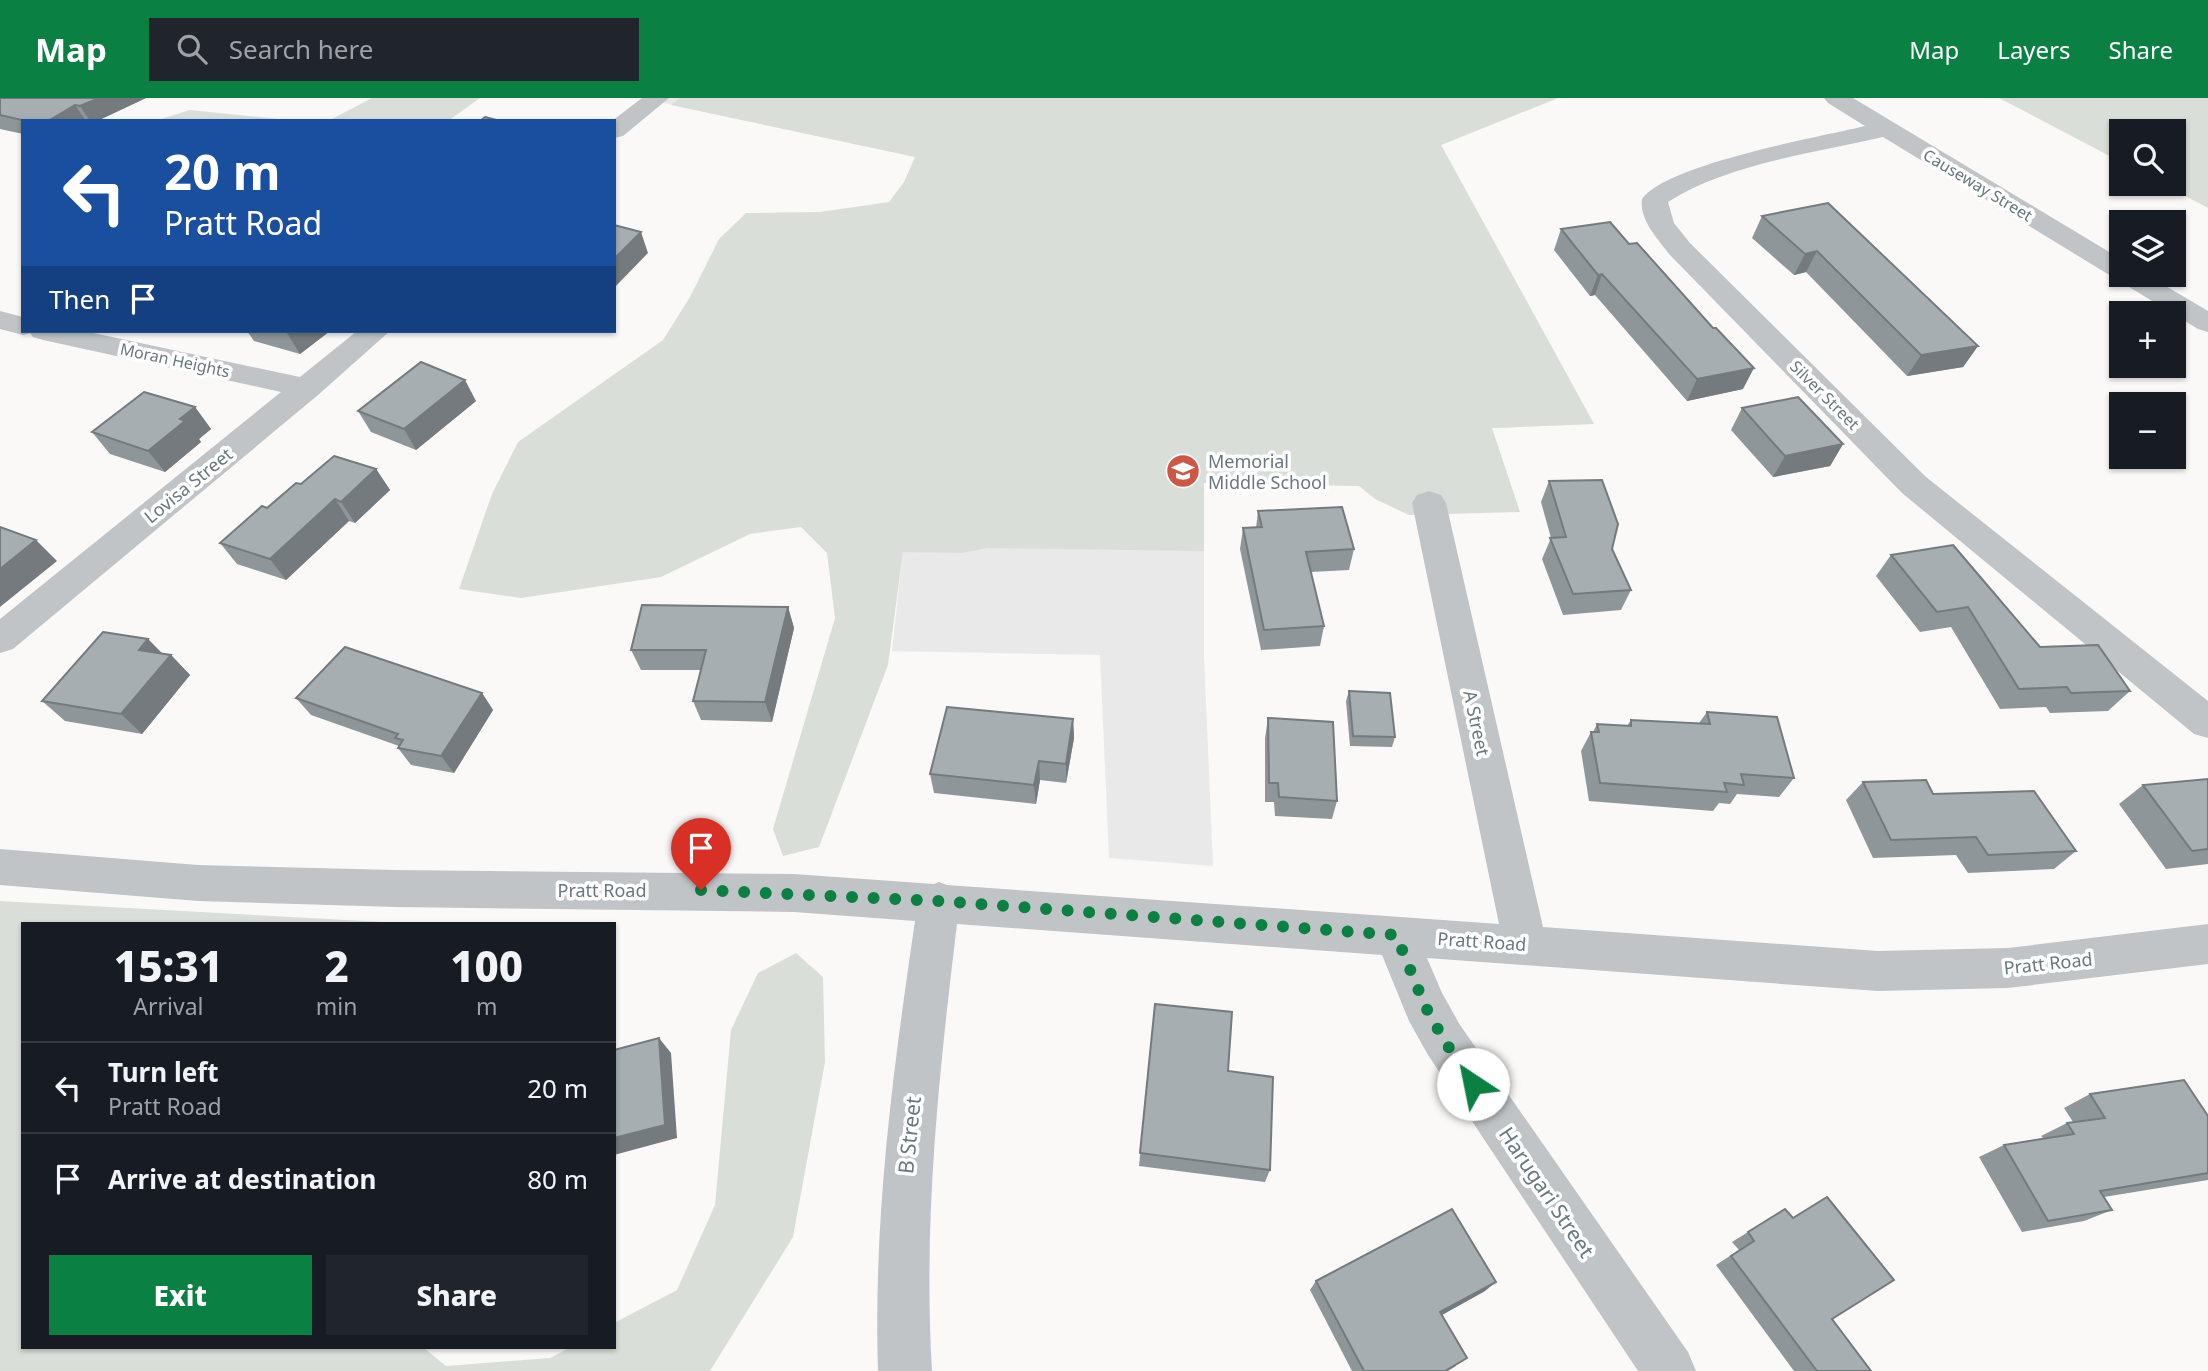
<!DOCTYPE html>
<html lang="en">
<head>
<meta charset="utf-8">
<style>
	body { margin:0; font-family:"Noto Sans",sans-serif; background:#20242c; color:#f1f3f6; height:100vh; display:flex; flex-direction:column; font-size:26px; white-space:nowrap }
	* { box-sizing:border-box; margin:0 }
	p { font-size:23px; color:#9ea1a6 }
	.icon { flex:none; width:38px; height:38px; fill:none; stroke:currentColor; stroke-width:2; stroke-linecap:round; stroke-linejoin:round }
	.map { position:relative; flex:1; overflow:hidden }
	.panel { position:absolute; left:21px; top:824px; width:595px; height:427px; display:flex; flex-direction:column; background:#171b24; border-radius:0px; box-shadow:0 2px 5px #0004 }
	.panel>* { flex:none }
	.top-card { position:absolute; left:21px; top:21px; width:595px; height:214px; border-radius:0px; box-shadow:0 2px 5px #0004; background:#1a4fa0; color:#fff; overflow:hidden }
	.tools { position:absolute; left:2109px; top:21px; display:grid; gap:14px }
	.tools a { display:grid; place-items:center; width:77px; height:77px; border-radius:0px; background:#171b24; box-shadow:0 2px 5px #0004; font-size:35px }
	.pin { position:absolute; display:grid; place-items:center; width:60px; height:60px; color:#fff; margin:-72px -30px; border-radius:50% 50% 50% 0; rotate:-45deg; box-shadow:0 0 7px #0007 }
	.pin .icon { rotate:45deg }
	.me { position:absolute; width:77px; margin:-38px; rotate:326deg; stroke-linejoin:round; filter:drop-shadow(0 0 5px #0008) }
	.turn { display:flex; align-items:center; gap:24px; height:147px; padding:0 28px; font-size:32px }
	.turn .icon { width:91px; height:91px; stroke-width:2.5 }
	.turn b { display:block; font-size:49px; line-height:60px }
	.then { display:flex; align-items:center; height:66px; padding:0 28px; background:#0003; gap:14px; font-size:26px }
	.eta { display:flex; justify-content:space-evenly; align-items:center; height:119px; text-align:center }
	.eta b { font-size:42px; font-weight:800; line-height:49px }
	.button { display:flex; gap:14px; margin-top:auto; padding:14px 28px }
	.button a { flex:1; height:80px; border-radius:0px; background:#0b8043; color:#fff; font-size:28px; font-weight:800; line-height:80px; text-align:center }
	.button a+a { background:#20242c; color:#f1f3f6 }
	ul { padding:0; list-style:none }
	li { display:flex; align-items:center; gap:21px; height:91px; padding:0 28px; border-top:2px solid #363941 }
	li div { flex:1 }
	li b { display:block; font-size:26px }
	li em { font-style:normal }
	header { display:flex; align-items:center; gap:42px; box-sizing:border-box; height:98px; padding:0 35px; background:#0b8043; color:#fff }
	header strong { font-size:33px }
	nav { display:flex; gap:38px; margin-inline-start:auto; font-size:24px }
	.search { width:490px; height:63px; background:#20242c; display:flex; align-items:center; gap:18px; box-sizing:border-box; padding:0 24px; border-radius:0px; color:#9ea1a6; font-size:26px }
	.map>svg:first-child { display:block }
	.built { fill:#e8e9e8 }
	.green { fill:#daded8 }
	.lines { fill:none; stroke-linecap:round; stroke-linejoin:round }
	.minor { fill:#c0c4c7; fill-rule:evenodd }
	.wall { fill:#8f9699 }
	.shaded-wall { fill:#747a7d }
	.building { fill:#a6aeb2; stroke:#747a7d; stroke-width:2 }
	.route { stroke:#0b8043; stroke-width:12; stroke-dasharray:0 21.6 }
	.labels { text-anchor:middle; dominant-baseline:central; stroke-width:7; stroke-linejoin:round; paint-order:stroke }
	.far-street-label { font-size:16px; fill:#68787f; stroke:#fff }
	.poi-label { font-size:18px; fill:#68787f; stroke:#fff; text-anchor:start }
	.street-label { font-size:18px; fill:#68787f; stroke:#fff }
	.near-street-label { font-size:21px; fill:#68787f; stroke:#fff }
</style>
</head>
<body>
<header>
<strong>Map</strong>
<div class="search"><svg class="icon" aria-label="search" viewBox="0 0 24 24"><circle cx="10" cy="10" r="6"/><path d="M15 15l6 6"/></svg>Search here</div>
<nav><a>Map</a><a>Layers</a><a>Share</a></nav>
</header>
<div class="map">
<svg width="2208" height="1273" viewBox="0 0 2208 1273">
	<rect width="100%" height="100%" fill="#faf9f8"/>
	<!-- built -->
	<path class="built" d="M640,0h918l-117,47 153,279 -149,6 13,57 -254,-4v172l9,211 -104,-8 -9,-203 -208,-4 21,-191 70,-289z"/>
	<!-- green -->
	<g class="green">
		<path d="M372,0h108l-32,23h-120z"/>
		<path d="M680,0h878l-117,47 153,279 -102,4 28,84 -111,3 -34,-16 -16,-13 -155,-3v68l-217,-3 -25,5 -59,-1 -15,113 -69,182 -36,9 -10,-27 62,-211 -8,-65 -26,-26 -51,7 -89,43 -140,21 -62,-9 33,-95 26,-52 145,-102 27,-43 29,-58 27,-26 74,-1 69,-10 15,-20 11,-25 -244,-52z"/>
		<path d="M1999,0h209v110l-45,-24h11v-53h-53v31z"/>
		<path d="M190,12l108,11h-143z"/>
		<path d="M0,803l420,23h-397v424h401l22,18 104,-8 19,-10h45v-25l63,-33 38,-85 16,-175 27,-57 38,-20 27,24 2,85 -32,175 -83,134h-710z"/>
	</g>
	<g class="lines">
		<!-- minor -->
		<g class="minor">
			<path d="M642,0h27l-46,38 -9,2v-17h-2z"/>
			<path d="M1824,0h29l268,161v16h26l61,36v21l-10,-3 -315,-192c-69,16 -156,27 -215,65l6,21 16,20 236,234 282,224v37l-14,-4 -292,-241 -232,-238c-12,-16 -31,-35 -28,-56 24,-35 178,-62 223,-73l-37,-23z"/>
			<path d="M0,213l23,6v14h61l216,46 57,-46h33l-72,64 -305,254 -13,4v-34l281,-227 -238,-52 -10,-3 -3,-4 -7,2 -23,-6z"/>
			<path d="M1429,393l12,4 5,8 97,424 335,24 130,-3 200,-24v40l-200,24 -130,3 -451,-33 15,35 18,32 228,327 8,19h-58l-210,-316 -19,-34 -27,-66 -425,-31c-18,149 -34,296 -25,447h-54c-5,-152 15,-300 37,-450l-121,-9 -398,-5 -198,-6 -198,-16v-36l198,16 198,5 398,4 140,10 5,-2 8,3 552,39 -87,-421 5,-8z"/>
		</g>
	</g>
	<!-- wall -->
	<g class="wall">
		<path d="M0,0h146l-49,23h-74v13l-23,-5z"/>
		<path d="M1762,118l216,130 -15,21 -56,9 -101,-104 -12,3 -42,-37z"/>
		<path d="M1561,131l182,160 -56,12 -92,-106 -5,1 -36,-46z"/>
		<path d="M247,233h83l-30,23 -46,-13z"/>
		<path d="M476,303l-60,49 -45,-18 -13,-21z"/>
		<path d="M195,309l16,22 -12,10 2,3 -36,30 -55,-18 -18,-22z"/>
		<path d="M1742,310l101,36 -13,22 -57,11 -42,-47z"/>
		<path d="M376,371l14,21 -35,33 -6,-2 -63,59 -49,-16 -17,-21 81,-59z"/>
		<path d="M1549,383l82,109 -10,20 -58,5 -21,-56 9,-21 -10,-36z"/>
		<path d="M1258,413l96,38 -5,21 -38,2 13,54 -4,20 -59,4 -21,-101 3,-21h13z"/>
		<path d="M1891,457l149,92 90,44 -22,20 -58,2 -4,-6 -46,2 -49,-82 -31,5 -44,-56z"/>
		<path d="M788,509l6,21 -22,94 -71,-2 -8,-19 8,-31h-60l-10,-20z"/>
		<path d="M148,541l14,14 9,2 19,20 -48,59 -77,-13 -23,-20z"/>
		<path d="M1349,593l46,46 -3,10 -42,-1 -4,-45z"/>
		<path d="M482,595l11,17 -39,63 -43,-8 -13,-17 1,-2 -88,-31 -15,-17z"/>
		<path d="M1707,614l87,66 -15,19 -42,-3 -7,10 -11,-1 -6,8 -124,-10 -8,-50 10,-19h2l4,-8 30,2 4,-6 68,3z"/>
		<path d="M1268,620l69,83 -5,18 -57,-3 -1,-14h-9v-64z"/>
		<path d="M1073,621l1,19 -8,45 -26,-3 -4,24 -102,-11 -4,-19z"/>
		<path d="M2208,681v85l-42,5 -47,-65 24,-19z"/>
		<path d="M1863,684l70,12 143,57 -22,18 -86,4 -12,-18 -83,3 -27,-58z"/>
		<path d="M1155,906l115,166 -5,12 -126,-16z"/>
		<path d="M2090,996l118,22v64l-104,17 8,13 -28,11 -62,11 -43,-75 25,-12 39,-7 -2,-2 26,-13 6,-1 -9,-14z"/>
		<path d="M1827,1099l5,122 39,52h-77l-78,-106 23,-15 -7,-8 53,-33 8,9z"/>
		<path d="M1316,1183l169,10 -43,24 14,51 -8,5h-96l-42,-81z"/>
	</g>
	<!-- shaded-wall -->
	<g class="shaded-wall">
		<path d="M99,0h47l-49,23h-7l-10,-15z"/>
		<path d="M75,7l11,16h-38z"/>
		<path d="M641,134l7,21 -34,35v-29z"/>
		<path d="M1817,153l-11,21 -12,3 11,-21z"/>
		<path d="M1602,176l-7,21 -5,1 8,-21z"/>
		<path d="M290,233h40l-30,23 -13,-21z"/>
		<path d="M1978,248l-15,21 -56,9 14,-21z"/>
		<path d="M1754,270l-11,21 -56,12 10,-22z"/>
		<path d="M465,282l11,21 -60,49 -12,-21z"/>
		<path d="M195,309l16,22 -12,10 2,3 -36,30 -17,-21 32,-32z"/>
		<path d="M1843,346l-13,22 -57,11 12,-21z"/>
		<path d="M376,371l14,21 -35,33 -14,-21z"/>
		<path d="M335,401l14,22 -63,59 -16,-21z"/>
		<path d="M36,442l21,21 -57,46v-38z"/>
		<path d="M788,509l6,21 -22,94 -7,-20z"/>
		<path d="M148,541l19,20 4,-4 19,20 -48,59 -21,-20 18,-64z"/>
		<path d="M482,595l11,17 -39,63 -13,-17z"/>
		<path d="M1073,621l1,19 -8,45v-19z"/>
		<path d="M1039,663l1,19 -4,24 -2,-19z"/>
		<path d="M659,940l12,15 6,85 -63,17v-17z"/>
		<path d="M1496,1184l-11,9 -54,30 9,-9z"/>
	</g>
	<!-- building -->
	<g class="building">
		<path d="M0,0h99l-19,8 -5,-1 -27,16h-22l-26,-6z"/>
		<path d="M485,19l15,4h-20z"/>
		<path d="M1828,105l150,143 -57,9 -104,-104 -12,3 -43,-38z"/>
		<path d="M1610,124l19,22 8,-1 76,85h3l38,40 -57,11 -95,-105 -4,1 -37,-46z"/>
		<path d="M614,127l27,7 -27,27z"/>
		<path d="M421,264l44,18 -61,49 -46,-18z"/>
		<path d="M144,294l51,15 -15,12 5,2 -37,30 -56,-19z"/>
		<path d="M1798,299l45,47 -58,12 -43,-48z"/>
		<path d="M334,358l42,13 -35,33 -6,-3 -65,60 -50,-16 42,-37 5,2 29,-25 5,1z"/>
		<path d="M1602,382l16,44 -6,25 19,41 -58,4 -23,-56 16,-1 -17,-56z"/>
		<path d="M1342,409l12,42 -48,3 18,74 -60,4 -21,-102 19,-1 -4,-16z"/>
		<path d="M0,429l36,13 -36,29z"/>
		<path d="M1953,447l87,102 58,-2 32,46 -59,2 -4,-6 -48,2 -51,-82 -31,5 -46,-57z"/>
		<path d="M642,507l146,2 -23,95 -72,-1 13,-51h-75z"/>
		<path d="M103,534l45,7 -9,11 32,5 -50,59 -79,-13z"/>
		<path d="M345,549l137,46 -41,63 -43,-8 5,-8 -8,-2 3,-4 -102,-36z"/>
		<path d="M1349,593l41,2 5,44 -42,-1z"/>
		<path d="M947,609l126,12 -7,45 -27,-3 -5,24 -104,-11z"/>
		<path d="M1707,614l70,5 17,61 -53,-4 3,11 -20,-2 3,9 -127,-9 -9,-51h8l-2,-8 34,2v-6l79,4z"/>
		<path d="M1268,620l65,4 4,79 -58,-4 -1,-14h-9z"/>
		<path d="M2208,681v70l-16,2 -49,-66z"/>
		<path d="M1926,682l7,14 101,-3 42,60 -88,4 -12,-18 -85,3 -28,-58z"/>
		<path d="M1155,906l77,8 -4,59 45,6 -3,93 -130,-17z"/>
		<path d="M659,940l6,87 -51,13v-88z"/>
		<path d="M2184,982l24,36v57l-108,18 12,19 -64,11 -44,-76 70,-11 -7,-11 38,-5 -15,-24z"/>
		<path d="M1827,1099l67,83 -62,39 39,52h-54l-86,-115 23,-15 -6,-9 37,-23 8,9z"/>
		<path d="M1452,1111l44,73 -56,30 27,46 -22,13h-81l-48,-90z"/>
	</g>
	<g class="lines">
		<!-- route -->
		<path class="route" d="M701,792l238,11 457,34 29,71 19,34 29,44"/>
	</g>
	<!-- icons -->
	<defs>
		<g id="school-disc" transform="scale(1.75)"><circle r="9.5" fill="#cd5644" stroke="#fff"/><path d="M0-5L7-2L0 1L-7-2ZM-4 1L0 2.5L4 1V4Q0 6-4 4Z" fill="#fff"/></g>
	</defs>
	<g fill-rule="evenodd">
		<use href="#school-disc" x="1183" y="373"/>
	</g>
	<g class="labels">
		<!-- far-street labels -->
		<g class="far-street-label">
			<text transform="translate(1978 87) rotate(31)">Causeway Street</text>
			<text transform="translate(175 262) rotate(12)">Moran Heights</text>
			<text transform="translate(1825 297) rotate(45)">Silver Street</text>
		</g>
		<!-- poi labels -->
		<g class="poi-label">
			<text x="1208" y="363">Memorial<tspan x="1208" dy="21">Middle School</tspan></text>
		</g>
		<!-- street labels -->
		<g class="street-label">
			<text transform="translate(188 387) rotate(-39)">Lovisa Street</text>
			<text transform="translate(1477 625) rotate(78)">A Street</text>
			<text x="602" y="792">Pratt Road</text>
			<text transform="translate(1482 843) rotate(4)">Pratt Road</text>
			<text transform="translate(2048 865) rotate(-6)">Pratt Road</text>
		</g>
		<!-- near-street labels -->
		<g class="near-street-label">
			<text transform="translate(909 1037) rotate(-84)">B Street</text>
			<text transform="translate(1547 1094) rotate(56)">Harugari Street</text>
		</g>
	</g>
</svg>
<div class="tools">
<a><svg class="icon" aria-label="search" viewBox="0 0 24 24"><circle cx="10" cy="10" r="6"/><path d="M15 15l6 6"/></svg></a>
<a><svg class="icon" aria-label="layers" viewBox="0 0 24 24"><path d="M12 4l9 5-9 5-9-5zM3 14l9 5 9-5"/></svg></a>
<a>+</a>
<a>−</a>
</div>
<div class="pin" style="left:701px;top:792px;background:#d93025"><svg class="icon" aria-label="arrive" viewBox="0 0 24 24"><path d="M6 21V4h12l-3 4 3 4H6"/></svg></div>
<svg class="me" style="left:1473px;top:986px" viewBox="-20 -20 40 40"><circle r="19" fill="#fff"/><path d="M0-13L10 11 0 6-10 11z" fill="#0b8043"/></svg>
<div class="top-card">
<div class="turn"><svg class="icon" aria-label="left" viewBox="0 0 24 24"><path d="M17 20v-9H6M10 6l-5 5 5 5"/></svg><div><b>20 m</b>Pratt Road</div></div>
<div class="then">Then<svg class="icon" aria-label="arrive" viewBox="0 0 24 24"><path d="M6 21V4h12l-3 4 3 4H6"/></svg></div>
</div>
<section class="panel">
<div class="eta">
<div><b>15:31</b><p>Arrival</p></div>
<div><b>2</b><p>min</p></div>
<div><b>100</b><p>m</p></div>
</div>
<ul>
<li><svg class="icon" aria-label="left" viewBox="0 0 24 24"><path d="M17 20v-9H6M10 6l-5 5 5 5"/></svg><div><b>Turn left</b><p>Pratt Road</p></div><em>20 m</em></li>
<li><svg class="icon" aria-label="arrive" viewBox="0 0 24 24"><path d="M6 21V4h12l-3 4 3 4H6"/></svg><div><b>Arrive at destination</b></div><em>80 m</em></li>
</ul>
<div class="button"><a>Exit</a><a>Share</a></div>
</section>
</div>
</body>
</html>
